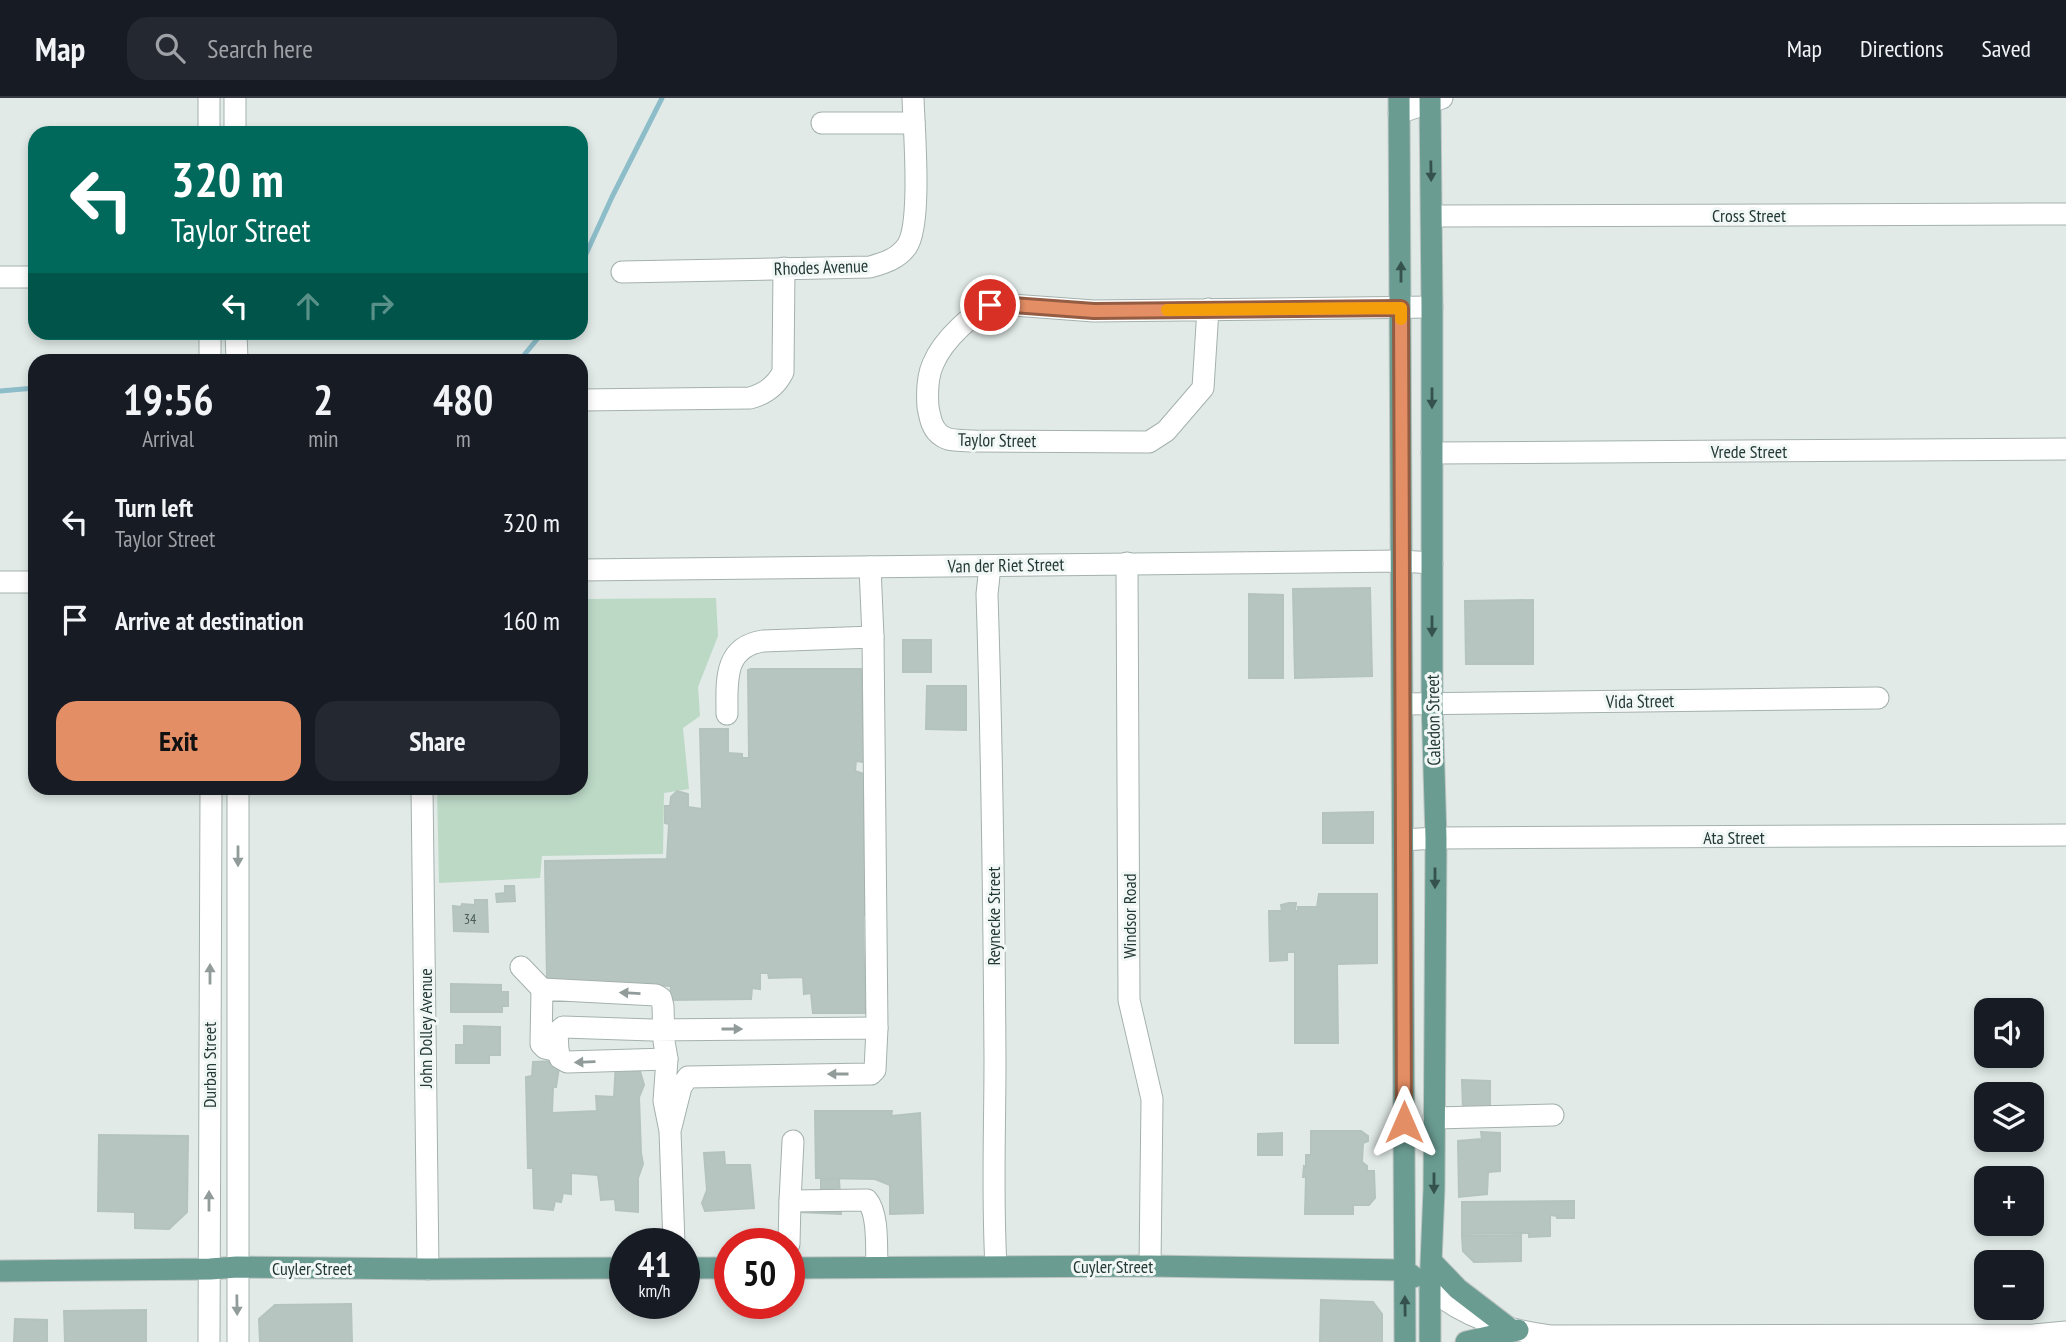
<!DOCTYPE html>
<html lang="en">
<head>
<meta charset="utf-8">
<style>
	body { margin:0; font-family:"PT Sans Narrow",sans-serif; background:#242831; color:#f1f3f6; height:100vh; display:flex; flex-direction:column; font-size:26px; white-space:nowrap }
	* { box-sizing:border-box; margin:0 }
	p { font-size:23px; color:#9ea1a6 }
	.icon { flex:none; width:38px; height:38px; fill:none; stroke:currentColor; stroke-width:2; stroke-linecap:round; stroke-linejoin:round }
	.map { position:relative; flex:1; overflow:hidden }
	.sheet { position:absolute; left:28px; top:256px; width:560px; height:441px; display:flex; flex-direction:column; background:#171b24; border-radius:21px; box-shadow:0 4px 10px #0003 }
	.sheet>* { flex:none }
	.hud { position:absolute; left:28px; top:28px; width:560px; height:214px; border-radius:21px; box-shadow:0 4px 10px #0003; background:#00695c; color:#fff; overflow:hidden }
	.tools { position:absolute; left:1974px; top:900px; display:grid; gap:14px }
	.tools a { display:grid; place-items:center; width:70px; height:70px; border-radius:14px; background:#171b24; box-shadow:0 4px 10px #0003; font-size:35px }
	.speed { position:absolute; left:609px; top:1130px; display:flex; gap:14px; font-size:35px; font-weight:700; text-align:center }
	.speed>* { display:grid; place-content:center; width:91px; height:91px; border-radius:50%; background:#171b24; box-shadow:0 4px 10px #0003; line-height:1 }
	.speed small { font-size:18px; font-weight:400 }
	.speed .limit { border:10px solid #d22; background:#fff; color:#111 }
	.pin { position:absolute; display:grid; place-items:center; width:60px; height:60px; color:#fff; margin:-30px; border:4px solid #fff; border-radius:50%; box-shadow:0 2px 7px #0007 }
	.me { position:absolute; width:77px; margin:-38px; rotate:0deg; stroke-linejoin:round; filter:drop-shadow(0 0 5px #0008) }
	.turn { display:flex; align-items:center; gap:24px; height:147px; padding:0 28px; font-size:32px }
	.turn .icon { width:91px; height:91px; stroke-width:2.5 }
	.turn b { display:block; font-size:49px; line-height:60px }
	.lanes { display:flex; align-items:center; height:66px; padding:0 28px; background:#0003; justify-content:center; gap:35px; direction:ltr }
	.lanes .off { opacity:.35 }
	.eta { display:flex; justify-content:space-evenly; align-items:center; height:119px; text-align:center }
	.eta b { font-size:42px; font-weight:800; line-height:49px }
	.action { display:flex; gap:14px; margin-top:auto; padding:14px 28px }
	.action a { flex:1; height:80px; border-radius:21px; background:#e48e65; color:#111; font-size:28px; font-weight:800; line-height:80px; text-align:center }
	.action a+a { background:#242831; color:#f1f3f6 }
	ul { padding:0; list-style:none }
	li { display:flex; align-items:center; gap:21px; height:98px; padding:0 28px }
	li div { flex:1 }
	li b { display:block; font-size:26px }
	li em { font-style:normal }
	header { display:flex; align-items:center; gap:42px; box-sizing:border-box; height:98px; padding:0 35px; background:#171b24; border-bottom:2px solid #363941 }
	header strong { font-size:33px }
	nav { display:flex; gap:38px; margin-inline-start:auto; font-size:24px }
	.search { width:490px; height:63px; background:#242831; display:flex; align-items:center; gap:18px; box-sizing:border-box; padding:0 24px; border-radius:21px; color:#9ea1a6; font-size:26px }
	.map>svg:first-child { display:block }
	.green { fill:#bcd9c6 }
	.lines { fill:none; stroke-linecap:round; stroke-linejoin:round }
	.stream { stroke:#8ebdca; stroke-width:5 }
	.building { fill:#b7c5c0; stroke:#b4c3be; stroke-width:2 }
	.minor-casing { stroke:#a4b1ae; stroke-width:23 }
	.major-casing { stroke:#bdc4c2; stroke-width:23 }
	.minor { stroke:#fff; stroke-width:21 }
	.major { stroke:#6a9c92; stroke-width:21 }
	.oneway { fill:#35524c }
	.oneway2 { fill:#919c9a }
	.route-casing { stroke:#945c42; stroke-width:18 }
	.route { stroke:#e48e65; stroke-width:12 }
	.slow { stroke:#f59e0b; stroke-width:12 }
	.labels { text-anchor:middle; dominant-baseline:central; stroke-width:6; stroke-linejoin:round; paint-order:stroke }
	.number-label { font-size:14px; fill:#485c58 }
	.street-label { font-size:18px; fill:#233935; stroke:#f1f7f5 }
</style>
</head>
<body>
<header>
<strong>Map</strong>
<div class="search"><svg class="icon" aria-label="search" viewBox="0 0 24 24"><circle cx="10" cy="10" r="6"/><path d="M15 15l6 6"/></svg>Search here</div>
<nav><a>Map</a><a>Directions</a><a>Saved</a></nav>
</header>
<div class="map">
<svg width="2066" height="1244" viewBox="0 0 2066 1244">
	<rect width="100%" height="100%" fill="#e1eae7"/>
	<!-- green -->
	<path class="green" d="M716,500l2,38 -20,51 2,29 -17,12 6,61 -25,4 -1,61 -121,2 -2,22 -101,5 -2,-95h144v-189z"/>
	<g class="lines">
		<!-- stream -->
		<g class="stream">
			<path d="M581,167l31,-68 50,-99"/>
			<path d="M520,262l23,-28"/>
			<path d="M0,293l35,-3"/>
		</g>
	</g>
	<!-- building -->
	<g class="building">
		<path d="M1370,490l2,88 -77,2 -2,-89z"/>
		<path d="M1249,496l34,1v83h-34z"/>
		<path d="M1533,502v64h-67l-1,-63z"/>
		<rect x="903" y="542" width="28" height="32"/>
		<path d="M751,571h110l3,93 -8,-1 -1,10 9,3v80l6,1 -2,60h-5l2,98h-52l-2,-20 -7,1 -1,-17 -34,1 -1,-5h-8v16l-8,-1 -1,11 -81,1 1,-14 -124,-5 -2,-120 122,-2 2,-35 -4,-1v-17h5l1,-9 6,-6 11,3v13l14,2 -2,-80h28v24l14,1v4h7l-1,-88z"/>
		<path d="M927,588h39v44l-40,-1z"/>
		<path d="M1373,714v31h-50v-30z"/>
		<path d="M505,788h9l1,15 -18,1 -1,-8 9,-1z"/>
		<path d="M1319,796h58v69l-40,1 1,79h-43v-91h-8v8l-17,1 -1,-50h13l-1,-6 8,-2h7l-1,8h3v-4h19z"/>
		<path d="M475,802h12l1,32 -34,-1 -1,-25 8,1 1,-3 13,1z"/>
		<path d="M451,886l50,1v7h7v14h-6v6h-51z"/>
		<path d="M464,928l36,1v28h-11v8h-33v-18h8z"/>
		<path d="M556,963l3,7 -3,19h-3l-1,26 45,-2 -1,-15 18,1 2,-35 21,-1 7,24 -5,12 2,56 2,11 -5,14v34l-22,-2 -1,-11 -14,1 -3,-25 -27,-2v21l-8,-1 -2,9 -6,-1 -2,9 -19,-2 -1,-40h-5l-2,-91 6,-1 1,-14z"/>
		<path d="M1462,982l28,1v30l-27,-1z"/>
		<path d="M815,1013h77l-1,5 29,-3 3,100 -33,1v-29l-15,-6 -59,-1z"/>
		<path d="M1311,1033h50l7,5v5l-5,2 -1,19 5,4v5h7l1,27 -6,7h-16v9h-48l1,-37h-3l1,-11 2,1v-12h5z"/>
		<path d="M1481,1034l19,1v38l-12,1 -1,22 -28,3 -1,-56 24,-2z"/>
		<path d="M1282,1035v22h-24v-21z"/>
		<path d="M99,1037l89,1 -1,76 -18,17 -34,-1v-16l-37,-1z"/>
		<path d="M724,1054l1,13h25l4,43 -49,3 -3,-8 5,-13 -3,-37z"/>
		<path d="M821,1081h18l2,35 -42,-2 1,-20 21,-1z"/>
		<path d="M1574,1103v17h-17v-2l-7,-1v21l-21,1v-4l-67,1v-32z"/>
		<path d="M1521,1137v26l-47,1 -11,-11 -1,-15z"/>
		<path d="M1321,1202l52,2 9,12v28h-62z"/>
		<path d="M351,1206l1,38h-92l-1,-23 16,-14z"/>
		<path d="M146,1212v32h-81l-1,-31z"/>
		<path d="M15,1221l32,1v22h-33z"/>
	</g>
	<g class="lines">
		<!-- minor casing -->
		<g class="minor-casing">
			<g id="minor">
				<path d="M209,0v35"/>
				<path d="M235,0v35"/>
				<path d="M1399,15l43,-15"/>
				<path d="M822,25h92"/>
				<path d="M1432,118l634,-2"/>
				<path d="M622,174l248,-5c14,-4 28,-8 37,-21 15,-22 7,-117 6,-148"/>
				<path d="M0,179h35"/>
				<path d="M1208,211l-5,79 -37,43 -17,11 -175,-1c-10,-1 -24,1 -32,-5 -10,-6 -12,-18 -14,-29 -1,-14 -1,-30 5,-43 9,-22 42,-57 67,-60l94,7 338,-4"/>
				<path d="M210,234v28"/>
				<path d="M236,234l1,28"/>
				<path d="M581,302l169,-2c15,-4 26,-12 33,-26l1,-104"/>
				<path d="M1432,355l634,-4"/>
				<path d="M1127,465l2,437 23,99 -2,167"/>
				<path d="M990,468l-3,28c5,155 7,310 8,466 0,69 -3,137 1,206"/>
				<path d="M870,469l3,70"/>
				<path d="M581,472l820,-9 31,2"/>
				<path d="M0,484h35"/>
				<path d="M1403,606l475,-6"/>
				<path d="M727,616c0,-32 -4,-67 36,-73l110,-4 4,391"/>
				<path d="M422,690l6,481"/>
				<path d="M1403,742l33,-2 630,-3"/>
				<path d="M521,869l21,22"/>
				<path d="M558,953l2,7 7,4 100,-3"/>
				<path d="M1434,1020l119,-3"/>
				<path d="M670,1033l11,-44 7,-10 183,-3 4,-4 2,-42c-75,1 -150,1 -225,2l-89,-3 -6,5 1,19 -13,-3 -4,-4 1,-55 114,6 5,3 2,8 1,35 3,18 -3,42 6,30 4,113"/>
				<path d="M793,1043l-3,60 77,-1c12,14 9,49 10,67"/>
				<path d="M789,1146l1,-43"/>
				<path d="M1430,1190c35,30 76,42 120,48l484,-1 32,-3"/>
				<path d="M209,1244l2,-554"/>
				<path d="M238,1244v-554"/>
			</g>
		</g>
		<!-- major casing -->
		<g class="major-casing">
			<g id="major">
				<path d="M1399,0l6,1244"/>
				<path d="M1430,0l2,209v396l4,135 -2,351 -4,99v54"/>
				<path d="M1432,1164l26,27 51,39"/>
				<path d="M684,1170h46"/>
				<path d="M789,1170l361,-2 254,4 10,7"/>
				<path d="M0,1173l210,-2 27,-2 191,2 197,-1"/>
				<path d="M1466,1244l52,-12"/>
			</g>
		</g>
		<!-- minor -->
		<use href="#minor" class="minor"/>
		<!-- major -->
		<use href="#major" class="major"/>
	</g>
	<!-- one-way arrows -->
	<defs><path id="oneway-solid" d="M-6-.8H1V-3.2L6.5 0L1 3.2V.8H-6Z" transform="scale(1.75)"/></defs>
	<g class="oneway">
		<use href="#oneway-solid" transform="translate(1431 73) rotate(89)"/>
		<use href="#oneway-solid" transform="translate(1401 174) rotate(-90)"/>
		<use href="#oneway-solid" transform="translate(1432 300) rotate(90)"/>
		<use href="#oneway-solid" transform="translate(1432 528) rotate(90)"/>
		<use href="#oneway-solid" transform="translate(1435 780) rotate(90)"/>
		<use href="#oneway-solid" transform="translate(1434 1085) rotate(90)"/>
		<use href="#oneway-solid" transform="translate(1405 1208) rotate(-91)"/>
	</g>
	<g class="oneway2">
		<use href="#oneway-solid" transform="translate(238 758) rotate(90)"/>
		<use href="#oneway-solid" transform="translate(210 876) rotate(-90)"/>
		<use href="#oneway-solid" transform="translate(630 895) rotate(-177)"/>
		<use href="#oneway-solid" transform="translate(732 931)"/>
		<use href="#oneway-solid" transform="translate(585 964) rotate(178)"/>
		<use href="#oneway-solid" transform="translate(838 976) rotate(180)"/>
		<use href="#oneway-solid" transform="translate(209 1103) rotate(-90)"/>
		<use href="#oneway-solid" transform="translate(237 1207) rotate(89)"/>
	</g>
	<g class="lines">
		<!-- route casing -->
		<g class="route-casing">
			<path id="route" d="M990,207l10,-1 94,7 307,-3 3,814"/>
		</g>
		<!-- route -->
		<use href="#route" class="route"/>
		<!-- slow -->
		<path class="slow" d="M1167,212l234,-2v11"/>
	</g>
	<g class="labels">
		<!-- number labels -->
		<g class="number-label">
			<text x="470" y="821">34</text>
		</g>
		<!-- street labels -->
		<g class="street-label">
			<text x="1749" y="117">Cross Street</text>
			<text transform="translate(821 169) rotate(-2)">Rhodes Avenue</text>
			<text transform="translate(997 342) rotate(1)">Taylor Street</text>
			<text x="1749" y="353">Vrede Street</text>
			<text transform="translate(1006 467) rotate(-1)">Van der Riet Street</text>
			<text transform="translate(1640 603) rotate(-1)">Vida Street</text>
			<text transform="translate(1433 622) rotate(-91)">Caledon Street</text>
			<text x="1734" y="739">Ata Street</text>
			<text transform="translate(993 818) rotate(-90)">Reynecke Street</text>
			<text transform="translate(1129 818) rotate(-90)">Windsor Road</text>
			<text transform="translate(425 930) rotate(-90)">John Dolley Avenue</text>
			<text transform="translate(209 967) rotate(-90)">Durban Street</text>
			<text x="1113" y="1168">Cuyler Street</text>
			<text x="312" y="1170">Cuyler Street</text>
		</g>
	</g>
</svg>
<div class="tools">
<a><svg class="icon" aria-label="sound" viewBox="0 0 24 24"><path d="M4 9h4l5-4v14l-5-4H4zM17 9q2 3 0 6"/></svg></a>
<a><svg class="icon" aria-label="layers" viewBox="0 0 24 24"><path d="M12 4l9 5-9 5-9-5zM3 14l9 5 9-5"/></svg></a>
<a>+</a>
<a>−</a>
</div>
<div class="speed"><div>41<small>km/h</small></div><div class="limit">50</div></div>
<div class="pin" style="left:990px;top:207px;background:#d93025"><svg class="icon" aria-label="arrive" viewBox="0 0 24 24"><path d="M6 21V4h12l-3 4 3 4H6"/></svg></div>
<svg class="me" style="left:1404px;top:1024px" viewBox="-20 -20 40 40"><path d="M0-17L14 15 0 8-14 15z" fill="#e48e65" stroke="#fff" stroke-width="4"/></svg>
<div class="hud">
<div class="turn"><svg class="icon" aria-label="left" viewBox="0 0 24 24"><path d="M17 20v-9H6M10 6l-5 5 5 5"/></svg><div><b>320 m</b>Taylor Street</div></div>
<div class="lanes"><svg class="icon" aria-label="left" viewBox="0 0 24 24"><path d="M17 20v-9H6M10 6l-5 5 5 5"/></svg><svg class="icon off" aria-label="ahead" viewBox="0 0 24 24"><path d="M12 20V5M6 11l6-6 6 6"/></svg><svg class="icon off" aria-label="right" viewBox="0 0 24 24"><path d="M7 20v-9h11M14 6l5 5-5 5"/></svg></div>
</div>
<section class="sheet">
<div class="eta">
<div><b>19:56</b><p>Arrival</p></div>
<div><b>2</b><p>min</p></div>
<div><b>480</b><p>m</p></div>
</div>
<ul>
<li><svg class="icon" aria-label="left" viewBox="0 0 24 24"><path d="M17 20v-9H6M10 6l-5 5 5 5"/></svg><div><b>Turn left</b><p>Taylor Street</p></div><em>320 m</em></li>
<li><svg class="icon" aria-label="arrive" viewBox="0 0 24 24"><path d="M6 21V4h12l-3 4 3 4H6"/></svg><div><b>Arrive at destination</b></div><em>160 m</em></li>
</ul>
<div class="action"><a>Exit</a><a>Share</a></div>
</section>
</div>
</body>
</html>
